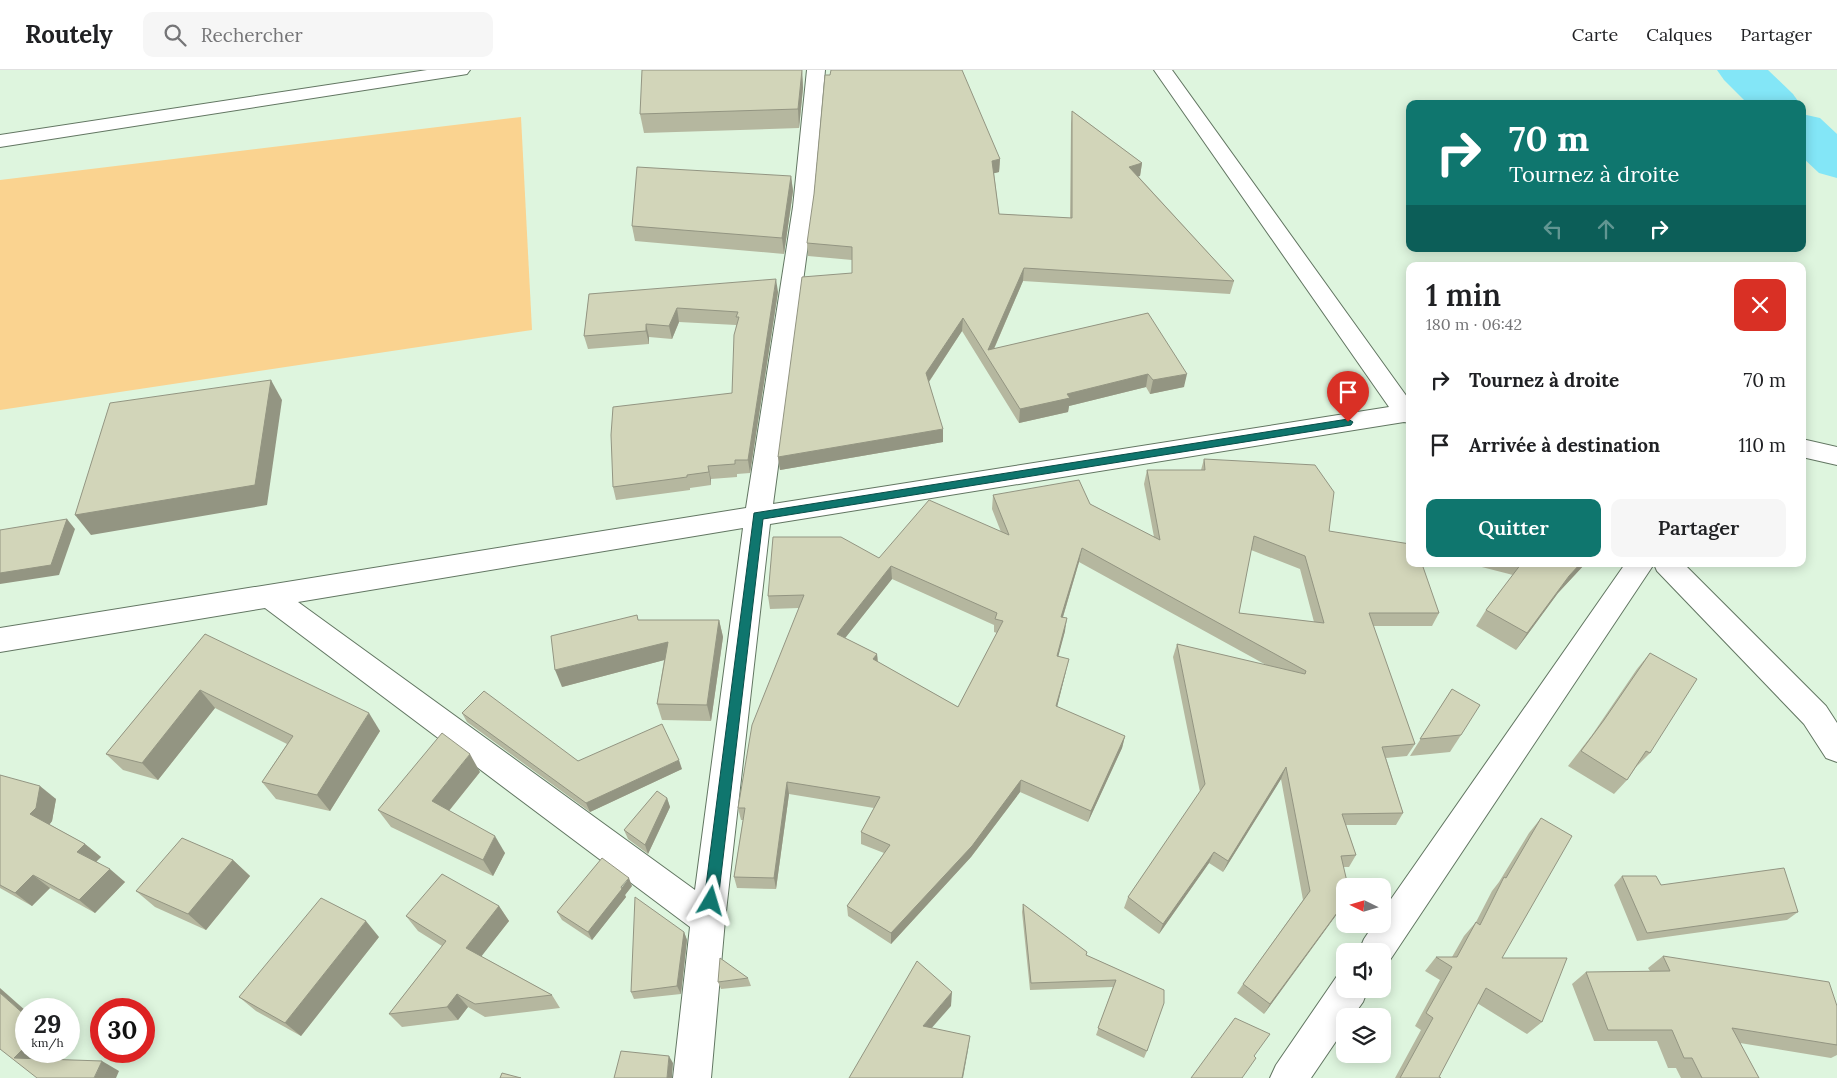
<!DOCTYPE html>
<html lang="fr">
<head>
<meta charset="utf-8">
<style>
	body { margin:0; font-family:Lora,serif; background:#f6f6f6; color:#202124; height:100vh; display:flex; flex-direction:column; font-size:19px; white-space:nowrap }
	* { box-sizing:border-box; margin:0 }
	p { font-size:16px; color:#757577 }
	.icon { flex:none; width:28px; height:28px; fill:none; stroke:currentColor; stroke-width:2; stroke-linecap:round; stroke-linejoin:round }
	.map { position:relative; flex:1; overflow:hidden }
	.side { position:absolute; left:1406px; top:192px; width:400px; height:305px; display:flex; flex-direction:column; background:#fff; border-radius:10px; box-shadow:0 2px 12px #0003 }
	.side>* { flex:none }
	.guide { position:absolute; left:1406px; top:30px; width:400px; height:152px; border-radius:10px; box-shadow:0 2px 12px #0003; background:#0f766e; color:#fff; overflow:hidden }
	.needle { width:32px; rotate:275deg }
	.fabs { position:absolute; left:1336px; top:808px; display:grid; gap:10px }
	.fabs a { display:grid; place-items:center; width:55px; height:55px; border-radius:10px; background:#fff; box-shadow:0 2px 12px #0003; font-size:25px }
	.speed { position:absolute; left:15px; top:928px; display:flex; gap:10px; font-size:25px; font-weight:700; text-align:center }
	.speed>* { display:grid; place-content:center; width:65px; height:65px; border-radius:50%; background:#fff; box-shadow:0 2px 12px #0003; line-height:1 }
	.speed small { font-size:12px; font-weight:400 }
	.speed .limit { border:8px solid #d22; background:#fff; color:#111 }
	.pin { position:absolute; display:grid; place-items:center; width:42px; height:42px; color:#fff; margin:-51px -21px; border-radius:50% 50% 50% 0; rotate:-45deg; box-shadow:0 0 5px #0007 }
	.pin .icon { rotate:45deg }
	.me { position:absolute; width:55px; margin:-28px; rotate:7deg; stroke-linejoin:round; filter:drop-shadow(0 0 4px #0008) }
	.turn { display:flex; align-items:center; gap:18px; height:105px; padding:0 20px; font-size:22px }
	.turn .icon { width:65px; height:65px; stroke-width:2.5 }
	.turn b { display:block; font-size:35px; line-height:42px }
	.lanes { display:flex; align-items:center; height:48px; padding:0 20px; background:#0003; justify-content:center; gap:25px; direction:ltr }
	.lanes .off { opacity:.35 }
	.round { display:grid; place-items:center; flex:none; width:52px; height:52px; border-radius:10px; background:#f6f6f6 }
	.headline { display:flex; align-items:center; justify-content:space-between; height:85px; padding:0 20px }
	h1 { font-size:30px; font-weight:600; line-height:38px }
	.action { display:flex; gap:10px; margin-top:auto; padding:10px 20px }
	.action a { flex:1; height:58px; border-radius:10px; background:#0f766e; color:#fff; font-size:20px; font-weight:600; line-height:58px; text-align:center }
	.action a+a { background:#f6f6f6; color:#202124 }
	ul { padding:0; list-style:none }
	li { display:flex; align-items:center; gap:15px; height:65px; padding:0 20px }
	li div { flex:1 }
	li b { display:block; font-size:19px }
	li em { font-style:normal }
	header { display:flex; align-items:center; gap:30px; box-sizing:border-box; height:70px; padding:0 25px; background:#fff; border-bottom:1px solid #e0e0e0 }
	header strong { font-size:24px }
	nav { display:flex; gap:28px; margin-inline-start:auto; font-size:18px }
	.search { width:350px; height:45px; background:#f6f6f6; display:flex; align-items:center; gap:12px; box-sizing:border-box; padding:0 18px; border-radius:10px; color:#757577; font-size:19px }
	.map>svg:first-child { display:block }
	.green { fill:#fad390 }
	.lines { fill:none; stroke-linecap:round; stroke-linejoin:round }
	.river { fill:#83e6f7; fill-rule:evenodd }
	.minor-casing { stroke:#627662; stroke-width:2 }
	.tertiary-casing { stroke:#627662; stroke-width:2 }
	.minor { fill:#fff; fill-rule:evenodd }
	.tertiary { fill:#fff; fill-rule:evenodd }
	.wall { fill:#b5b79f; fill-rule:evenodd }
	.shaded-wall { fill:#939582 }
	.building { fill:#d2d5b9; stroke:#939582; fill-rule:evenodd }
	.route { fill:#0f766e; stroke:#0a4d48 }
</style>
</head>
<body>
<header>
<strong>Routely</strong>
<div class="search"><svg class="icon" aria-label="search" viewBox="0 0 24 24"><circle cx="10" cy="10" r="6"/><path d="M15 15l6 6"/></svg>Rechercher</div>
<nav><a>Carte</a><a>Calques</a><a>Partager</a></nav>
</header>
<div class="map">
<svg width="1837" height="1008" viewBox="0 0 1837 1008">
	<rect width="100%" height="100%" fill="#def5de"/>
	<!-- green -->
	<path class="green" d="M521,47l11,213 -532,80v-230z"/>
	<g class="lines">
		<!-- river -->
		<g class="river">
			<path d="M1717,0h51l25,24 7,10h-52l-24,-24z"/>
			<path d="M1802,44l18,4 17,16v44l-18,-5 -17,-16z"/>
		</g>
		<!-- minor casing -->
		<g class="minor-casing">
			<g id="minor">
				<path d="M807,0h18l-12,137 -40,297 616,-97 -235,-337h18l238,331v22l-6,-1 -634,102 -45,396 -14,158h-38l17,-151 -425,-319 -265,44v-24l746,-120 47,-301zM743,458l-48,362 -397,-288z"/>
				<path d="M1802,369l35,8v18l-35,-8z"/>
				<path d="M1625,494h59l142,142 11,17v39l-11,-4 -22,-34 -147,-153 -3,-7 -266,399 -6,2v-14h-23l5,-12 10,-15h8v-12z"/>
				<path d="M1345,903v16h23l-5,13 -10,14h-8v12l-34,50h-41l6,-13 61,-89z"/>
			</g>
		</g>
		<!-- tertiary casing -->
		<g class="tertiary-casing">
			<path id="tertiary" d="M427,0h43l-3,4 -6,1 -461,72v-12z"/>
		</g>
		<!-- minor -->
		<use href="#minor" class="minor"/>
		<!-- tertiary -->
		<use href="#tertiary" class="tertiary"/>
	</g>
	<!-- wall -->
	<g class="wall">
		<path d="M802,0l1,18 -4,40 -155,5 -4,-19z"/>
		<path d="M1072,41l70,52 -2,13h-2l96,105 -4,13 -207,-13 -29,68 154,-36 36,74 -34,7 -4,-7 -77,19 -1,6 -49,11 -57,-92 -33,51 14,60 -163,28 -2,-13 74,-184v-13l-44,-4 -1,-13 193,-84 -1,13 -5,1 5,41 71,4 1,-94z"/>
		<path d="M791,106l2,15 -9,63 -149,-13 -3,-15z"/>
		<path d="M778,222l-28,181 -13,1v3l-26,2v6l-21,3v2l-74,10 -3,-13 119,-94 4,-68 -57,-3 -7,17 -23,-2v7l-61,5 -4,-13 5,-42z"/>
		<path d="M1204,389l125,72 110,82 -7,13h-59l42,118 -8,12 -21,2 17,55 -7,12h-50l10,30 -7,12h-6l2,36 -81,111 -27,-21 6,-9 60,-84 -22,-121 -58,93 -14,-9 -50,71 -35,-26 4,-11 72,-105 -27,-135 4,-13 91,22 -189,-104 -16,55 2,14 -7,25 8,15 -9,36 68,29 -3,12 -34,74 -68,-30 -49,65 -80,87 -43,-28 -1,-10 37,-53 -23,-9v-12l13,-24 -85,-14 -13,95 -39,-1 -3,-11 9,-57h-2l-3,-12 61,-200 -29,1 -2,-13 111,-38 122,-26 -9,-23 1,-14 97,9 64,33 -10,-53 3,-14h54zM1251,480l49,19 14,53 -75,-9zM892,509l102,46v7l3,1 -39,74 -80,-45 -1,-8 -32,-16z"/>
		<path d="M1470,494h115l-27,29 -42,57 -40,-24 10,-16 27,-35z"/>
		<path d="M638,550h81l4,17 -12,84 -49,-1 -5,-16 7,-44 -102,27z"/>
		<path d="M205,564l175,97 -50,80 -54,-12 -14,-17 25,-38 -72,-36 -57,72 -35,-10 -17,-16z"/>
		<path d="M1650,583v100l-14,14 -9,13 -13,14 -46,-28 24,-31 45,-66z"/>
		<path d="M1452,619l9,46 -11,17 -40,4z"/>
		<path d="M462,643l116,48 104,8 -92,43 -123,-90z"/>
		<path d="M480,702l-31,39 56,42 -12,23 -102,-49 -13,-17z"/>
		<path d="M0,705l56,24 -4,22 -3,3 36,20 16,13 -5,4 29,21 -30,31 -45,-25 -18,18 -32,-18z"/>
		<path d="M667,728l3,9 -22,47 -20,-15 -4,-9z"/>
		<path d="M1541,748l-39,140 40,64 -15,12 -50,-31 -38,74 2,1h-46l26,-48 -6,-4 25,-46 -15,-9 11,-14h16l12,-21 12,-14 16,-31 7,-9 30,-49z"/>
		<path d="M233,790l17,16 -44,54 -51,-23 -19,-16z"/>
		<path d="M1622,806l39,9 137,27 -11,8 -150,21 -23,-56z"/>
		<path d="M632,816l-7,9 1,2 -34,43 -30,-20 -5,-8z"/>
		<path d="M1023,834l63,51 78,35 -17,61 -3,7 -48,-23 17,-48 -83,3 -8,-78z"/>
		<path d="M499,836l10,15 -28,35 71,39 8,13 -75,9 -17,-10 -10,13 -56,7 -13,-13 53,-68 -24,-15 -12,-15z"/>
		<path d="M684,862l3,8 -6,54 -47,5 -3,-7z"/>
		<path d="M379,867l-78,99 -45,-25 -17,-14z"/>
		<path d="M1663,886l174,50v49l-6,3 -91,-15 19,35h-78l-5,-10h-8l-11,-27h-63l-22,-57 14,-12 64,-1 -2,-3z"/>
		<path d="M748,908l3,8 -30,3 -3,-7z"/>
	</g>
	<!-- shaded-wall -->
	<g class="shaded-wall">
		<path d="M802,0l1,18 -4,40 -1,-19z"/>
		<path d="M1000,89l-1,13 -8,2 1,-13z"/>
		<path d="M1142,93l-2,13 -13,4 2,-13z"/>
		<path d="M791,106l2,15 -9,63 -2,-16z"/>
		<path d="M1024,198l-1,13 -34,79 -1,-10z"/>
		<path d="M776,209l2,13 -28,181 -2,-13z"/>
		<path d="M677,238l2,14 -7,17 -3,-13z"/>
		<path d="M963,248l-1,13 -36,55v-13z"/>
		<path d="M646,254l3,13v7l-3,-13z"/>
		<path d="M1148,304l-2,13 -77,19 -1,6 -49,11 1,-14 47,-15z"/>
		<path d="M1187,304l-3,13 -34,7 3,-14z"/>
		<path d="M271,310l11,20 -15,105 -176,30 -16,-20z"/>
		<path d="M943,359v13l-163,28 -2,-13z"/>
		<path d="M708,396l3,13v6l-2,-13z"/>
		<path d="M67,449l8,10 -16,46 -59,9v-11z"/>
		<path d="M1082,478l-3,14 -20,68 2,-13z"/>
		<path d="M1580,494h5l-27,29 -42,57 11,-17 42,-57z"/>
		<path d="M891,496l1,13 -54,68 -1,-13z"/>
		<path d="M1067,548l-2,13 -10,38 2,-13z"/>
		<path d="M719,550l4,17 -12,84 -4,-16z"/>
		<path d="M668,572l4,16 -110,29 -7,-17z"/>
		<path d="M877,584l1,13 -5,-8z"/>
		<path d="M1069,589l-15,60 2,-13z"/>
		<path d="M200,620l15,18 -57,72 -16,-17z"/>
		<path d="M369,643l11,18 -50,80 -13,-16z"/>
		<path d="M1125,666l-3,12 -34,74 3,-11z"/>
		<path d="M470,684l10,18 -37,46 -11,-17z"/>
		<path d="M679,690l3,9 -92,43 -4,-9z"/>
		<path d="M1286,697l-5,12 -58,93 5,-11z"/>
		<path d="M1021,710l-1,12 -49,65 -80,87v-11z"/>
		<path d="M787,712l2,12 -13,95 -2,-11z"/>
		<path d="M40,716l16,13 -4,22 -5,7 -17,-14z"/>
		<path d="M667,728l3,9 -22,47 -3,-9z"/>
		<path d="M495,766l10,17 -12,23 -10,-16z"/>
		<path d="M85,774l16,13 -8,8 -16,-13z"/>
		<path d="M1214,782l-5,11 -50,71 4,-10z"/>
		<path d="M233,790l17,16 -44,54 -18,-16z"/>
		<path d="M110,799l15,13 -30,31 -16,-13z"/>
		<path d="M33,805l17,13 -18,18 -17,-13z"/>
		<path d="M629,808l3,8 -7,9 1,2 -34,43 -4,-8z"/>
		<path d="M1345,832v1l-81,111 6,-10z"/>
		<path d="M499,836l10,15 -32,41 -11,-14z"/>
		<path d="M366,851l13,16 -78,99 -16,-13z"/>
		<path d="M684,862l3,8 -6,54 -4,-8z"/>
		<path d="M0,918l26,23v5l-26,-23z"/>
		<path d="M952,922l-1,14 -29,33 1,-13z"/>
		<path d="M457,924l11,13 -10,13 -11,-13z"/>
		<path d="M970,966l-2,14 -5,28h-1z"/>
		<path d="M26,976v5h24l-17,17 -19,-10z"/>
		<path d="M669,986l4,7 -1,15h-5z"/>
		<path d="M102,991l17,10 -3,7h-22z"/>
	</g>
	<!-- building -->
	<g class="building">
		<path d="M642,0h160l-4,39 -158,5z"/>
		<path d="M831,0h131l38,89 -8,2 7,53 73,4v-107l70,52 -13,4 105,114 -210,-13 -36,82 160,-37 39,61 -34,6 -5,-6 -81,20 3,4 -50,11 -57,-91 -37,55 17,56 -165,28 24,-180 50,-4v-26l-45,-4 7,-49 11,-119h5z"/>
		<path d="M637,97l154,9 -9,62 -150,-12z"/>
		<path d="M776,209l-28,181h-13v4l-27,2 1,6 -22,3v2l-74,10 -2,-52 2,-28 119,-14 2,-58 5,-18h-3l2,-5 -61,-4 -8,18 -23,-2v7l-62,5 5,-42z"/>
		<path d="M271,310l-16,105 -180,30 35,-112z"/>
		<path d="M1204,389l111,6 19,27 -5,39 81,13v20h12l17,49h-70l46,131 -33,3 21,66 -61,1 14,41 -15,1 7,30h-3v16l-75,102 -27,-20 67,-93 -24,-124 -58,94 -14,-9 -51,72 -35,-27 77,-113 -28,-140 128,30 1,-3 -224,-123 -21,69 6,1 -10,38 12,3 -13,47 69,30 -34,75 -70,-31 -49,66 -81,87 -44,-27 43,-61 -29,-13 19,-35 -93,-15 -13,96 -40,-1 11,-69h-7l14,-83 52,-130 -36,1 5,-59h68l38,21 50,-58 80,35 -16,-40 86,-15 11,24 70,36 -13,-70h58zM1254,466l51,20 19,67 -85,-10zM891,496l106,47 -2,6 8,2 -45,86 -85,-48 4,-5 -40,-20z"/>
		<path d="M67,449l-16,46 -51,8v-43z"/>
		<path d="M1521,494h59l-11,12 -42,57 -41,-23z"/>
		<path d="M637,545l1,5h81l-12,85 -50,-1 11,-62 -113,28 -4,-34z"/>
		<path d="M205,564l164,79 -52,82 -55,-13 31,-46 -93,-46 -58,73 -36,-9z"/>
		<path d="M1650,583l47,26 -47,74 -4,-2 -19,29 -46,-29 23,-31z"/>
		<path d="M1452,619l28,16 -19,30 -41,4z"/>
		<path d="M484,621l94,70 84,-37 17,36 -93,43 -124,-90z"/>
		<path d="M442,663l28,21 -38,47 63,35 -12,24 -105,-50z"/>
		<path d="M0,705l40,11 -4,22 -6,6 55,30 -8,8 33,17 -31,31 -46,-25 -18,18 -15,-8z"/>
		<path d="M657,721l10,7 -22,47 -21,-15z"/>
		<path d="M1541,748l31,18 -70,122h65l-25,64 -56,-34 -47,89 2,1h-41l33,-60 -7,-5 26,-46 -16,-10h21l19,-35 4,3 24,-48 2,1z"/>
		<path d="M182,768l51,22 -45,54 -52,-23z"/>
		<path d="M602,788l27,20 -8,9 1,2 -34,43 -31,-20z"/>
		<path d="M1784,798l14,44 -151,21 -25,-57h34l5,9z"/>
		<path d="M442,804l57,32 -33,42 86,47 -77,9 -18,-10 -10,13 -58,7 57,-73 -40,-25z"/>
		<path d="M635,827l49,35 -7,54 -46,6z"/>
		<path d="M321,828l45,23 -81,102 -46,-26z"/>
		<path d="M1023,834l64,48 -1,3 78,35v13l-17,48 -49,-23 18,-48 -85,3z"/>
		<path d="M1663,886l166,26 8,24v39l-105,-17 27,50h-57l-10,-20h-8l-12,-28h-64l-22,-58 84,-1z"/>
		<path d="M720,888l28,20 -30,4z"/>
		<path d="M917,891l35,31 -29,34 47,10 -8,42h-113z"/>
		<path d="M0,923l26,23v30l-12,12 88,3 -8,17h-57l-37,-29z"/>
		<path d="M1235,948l35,16 -16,22 2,2 -14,20h-51z"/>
		<path d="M621,981l48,5 -2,22h-53z"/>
		<path d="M502,1003l19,5h-21z"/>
	</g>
	<!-- route -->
	<path class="route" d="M1348,349l5,3 -2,3 -588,94 -45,382 -2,4 -5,2 -5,-2 -2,-4 50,-388z"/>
</svg>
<div class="fabs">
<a><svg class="needle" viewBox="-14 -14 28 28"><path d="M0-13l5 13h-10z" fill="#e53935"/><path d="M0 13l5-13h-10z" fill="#757577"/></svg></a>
<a><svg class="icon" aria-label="sound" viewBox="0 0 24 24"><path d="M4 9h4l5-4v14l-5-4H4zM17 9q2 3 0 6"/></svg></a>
<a><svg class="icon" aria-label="layers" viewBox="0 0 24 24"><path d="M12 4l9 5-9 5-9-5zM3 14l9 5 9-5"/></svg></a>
</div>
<div class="speed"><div>29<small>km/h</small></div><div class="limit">30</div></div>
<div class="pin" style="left:1348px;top:352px;background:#d93025"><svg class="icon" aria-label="arrive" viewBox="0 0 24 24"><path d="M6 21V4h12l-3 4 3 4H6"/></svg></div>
<svg class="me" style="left:711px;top:831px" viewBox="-20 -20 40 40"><path d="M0-17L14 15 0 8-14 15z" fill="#0f766e" stroke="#fff" stroke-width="4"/></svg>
<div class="guide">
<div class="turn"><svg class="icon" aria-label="right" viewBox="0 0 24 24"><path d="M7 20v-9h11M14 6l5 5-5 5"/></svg><div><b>70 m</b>Tournez à droite</div></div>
<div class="lanes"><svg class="icon off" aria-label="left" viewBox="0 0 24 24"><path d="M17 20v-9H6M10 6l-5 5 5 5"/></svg><svg class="icon off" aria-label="ahead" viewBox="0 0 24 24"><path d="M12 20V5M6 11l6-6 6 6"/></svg><svg class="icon" aria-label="right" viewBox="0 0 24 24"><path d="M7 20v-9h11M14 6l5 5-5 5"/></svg></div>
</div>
<section class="side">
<div class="headline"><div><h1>1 min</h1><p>180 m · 06:42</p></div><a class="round" style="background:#d93025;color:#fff"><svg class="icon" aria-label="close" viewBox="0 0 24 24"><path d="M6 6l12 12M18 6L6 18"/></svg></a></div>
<ul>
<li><svg class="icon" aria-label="right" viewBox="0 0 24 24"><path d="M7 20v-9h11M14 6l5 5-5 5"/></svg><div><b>Tournez à droite</b></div><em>70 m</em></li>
<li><svg class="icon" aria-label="arrive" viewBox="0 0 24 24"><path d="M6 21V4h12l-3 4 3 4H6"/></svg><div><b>Arrivée à destination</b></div><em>110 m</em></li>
</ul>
<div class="action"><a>Quitter</a><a>Partager</a></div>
</section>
</div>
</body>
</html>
